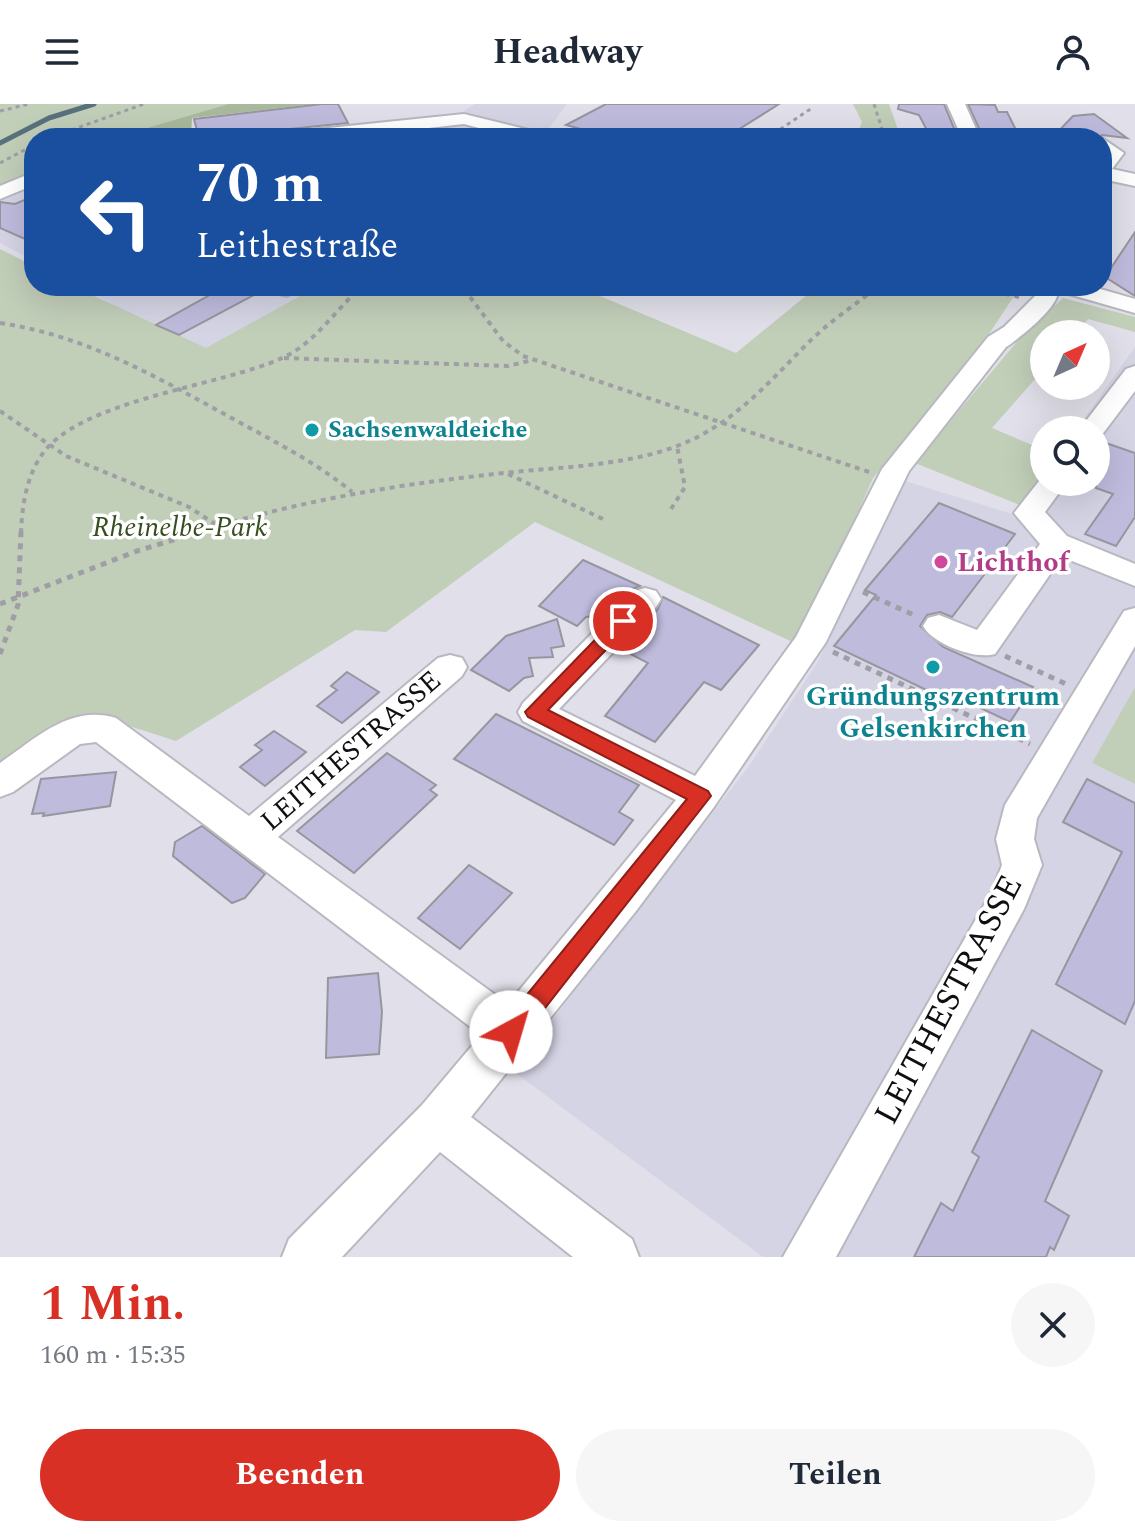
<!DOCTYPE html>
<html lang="de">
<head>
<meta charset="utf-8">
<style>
	body { margin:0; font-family:Spectral,serif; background:#f6f6f7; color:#1f2937; height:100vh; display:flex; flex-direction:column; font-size:30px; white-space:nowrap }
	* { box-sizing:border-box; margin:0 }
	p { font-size:26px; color:#747a83 }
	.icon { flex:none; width:44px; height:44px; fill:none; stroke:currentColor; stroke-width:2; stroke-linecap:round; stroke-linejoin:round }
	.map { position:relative; height:1153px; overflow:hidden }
	.side { display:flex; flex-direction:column; background:#fff; flex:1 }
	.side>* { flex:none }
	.guide { position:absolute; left:24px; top:24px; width:1088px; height:168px; border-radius:32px; box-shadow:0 8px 32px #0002; background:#1a4fa0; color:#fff; overflow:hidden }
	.needle { width:52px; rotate:44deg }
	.fabs { position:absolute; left:1030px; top:216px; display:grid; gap:16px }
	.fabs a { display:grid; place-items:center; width:80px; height:80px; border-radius:50%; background:#fff; box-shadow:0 8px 32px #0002; font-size:40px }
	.pin { position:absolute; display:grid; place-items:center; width:68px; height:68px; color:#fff; margin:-34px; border:4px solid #fff; border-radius:50%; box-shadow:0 2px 8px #0007 }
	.me { position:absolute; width:88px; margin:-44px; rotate:39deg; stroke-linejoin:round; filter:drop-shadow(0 0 6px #0008) }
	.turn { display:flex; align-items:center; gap:28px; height:168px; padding:0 40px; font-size:36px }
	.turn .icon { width:104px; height:104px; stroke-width:2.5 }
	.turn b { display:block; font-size:56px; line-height:68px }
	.round { display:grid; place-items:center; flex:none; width:84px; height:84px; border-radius:42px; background:#f6f6f7 }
	.summary { display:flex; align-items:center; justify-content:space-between; height:136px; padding:0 40px }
	h1 { font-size:48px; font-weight:700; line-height:60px; color:#d93025 }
	.action { display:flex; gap:16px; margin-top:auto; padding:16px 40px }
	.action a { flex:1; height:92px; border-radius:48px; background:#d93025; color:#fff; font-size:32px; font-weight:700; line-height:92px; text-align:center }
	.action a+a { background:#f6f6f7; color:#1f2937 }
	header { display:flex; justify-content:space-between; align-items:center; height:104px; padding:0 40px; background:#fff; font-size:36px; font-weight:700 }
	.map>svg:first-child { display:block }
	.built { fill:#d5d4e5 }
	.green { fill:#c1ceb8 }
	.forest { fill:#a9ba9c }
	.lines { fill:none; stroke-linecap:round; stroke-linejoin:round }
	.stream { stroke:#58717d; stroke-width:5 }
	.building { fill:#bebbdd; stroke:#97969f; stroke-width:2 }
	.minor-casing { stroke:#b8b8c1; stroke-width:4 }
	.path-far2 { stroke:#9f9ea6; stroke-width:3; stroke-dasharray:4 4; stroke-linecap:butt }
	.path-far1 { stroke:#9f9ea6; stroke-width:4; stroke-dasharray:5 5; stroke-linecap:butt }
	.path { stroke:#9f9ea6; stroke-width:5; stroke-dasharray:6 6; stroke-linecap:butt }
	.minor { fill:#fff; fill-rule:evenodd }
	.route { fill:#d93025; stroke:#8d1f18; stroke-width:2 }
	.culture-dot { fill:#0f9aa8; stroke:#fff; stroke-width:3 }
	.hotel-dot { fill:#d1479c; stroke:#fff; stroke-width:3 }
	.labels { text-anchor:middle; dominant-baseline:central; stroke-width:7; stroke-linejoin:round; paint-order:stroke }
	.far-culture-label { font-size:24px; font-weight:bold; fill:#0d838f; stroke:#fff; text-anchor:start }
	.park-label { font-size:28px; font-style:italic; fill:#364d1f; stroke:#fff }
	.hotel-label { font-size:28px; font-weight:bold; fill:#b23c85; stroke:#fff; text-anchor:start }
	.culture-label { font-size:28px; font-weight:bold; fill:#0d838f; stroke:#fff }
	.street-label { font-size:28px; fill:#0f0e11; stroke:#fff }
	.near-street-label { font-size:34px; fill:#0f0e11; stroke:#fff }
</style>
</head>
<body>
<header><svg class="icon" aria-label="menu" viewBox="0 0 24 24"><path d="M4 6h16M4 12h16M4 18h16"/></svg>Headway<svg class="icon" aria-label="person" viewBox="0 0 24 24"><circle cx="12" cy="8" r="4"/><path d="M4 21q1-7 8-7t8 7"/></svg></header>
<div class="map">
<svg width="1135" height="1153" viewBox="0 0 1135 1153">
	<rect width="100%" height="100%" fill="#e1e0ea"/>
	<!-- built -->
	<g class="built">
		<path d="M475,0h92l-25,34h-278l195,-24z"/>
		<path d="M34,71v86l-34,-18v-53z"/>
		<path d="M79,182h239l-112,63 -67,-30z"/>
		<path d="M1135,243v340l-43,76 43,21v473h-372l-250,-186 236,-305 68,-103 88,-182 111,34 28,-39v6h52v-52h-20z"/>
	</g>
	<!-- green -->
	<g class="green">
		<path d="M0,0h228l-115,34h-79v33l-34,17z"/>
		<path d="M853,0h36l12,34 -44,-3 5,-13z"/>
		<path d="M0,145l34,17v20h39l133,62 112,-62h258l160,67 82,-67h198l2,4 -29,44 -116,144 -74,167 -264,-123 -149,110 -31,-2 -179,111 -84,-27 -92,65z"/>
		<path d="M1063,194l72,19v15l-47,-13 -13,15h-31v35l-52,59 52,22v24l-24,31 -105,-42 106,-126z"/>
		<path d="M1135,583v97l-43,-21z"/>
	</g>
	<!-- forest -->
	<path class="forest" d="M228,0h87l-123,14 -1,20h-78z"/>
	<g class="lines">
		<!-- stream -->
		<path class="stream" d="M0,39l49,-25 45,-14"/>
	</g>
	<!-- building -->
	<g class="building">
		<path d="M322,0h16l10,19 -58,6 -12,9h-79l-5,-19z"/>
		<path d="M606,0h173l-54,34h-154l14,-8 -19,-5z"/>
		<path d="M899,0h45l14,34h-27l-12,-23 -21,-6z"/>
		<path d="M968,0l27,1 3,7h9l13,26 -38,-3z"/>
		<path d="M1094,10l33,24 -25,-3 -3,3h-47l21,-22z"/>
		<path d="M34,92v47l-34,-15v-26l15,2z"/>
		<path d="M1135,128v64l-30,-19z"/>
		<path d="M226,182h45l-92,49 -23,-10z"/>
		<path d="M1103,338l32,11v64l-19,29 -31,-12 28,-40 -17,-6v-36z"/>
		<path d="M939,399l76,31 -63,83 -12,-5 -13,3 -7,11 23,21 90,40 -23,35 -67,-32 -4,6 -105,-50 42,-51 -11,-5z"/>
		<path d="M583,456l57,26 -8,3 -26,26 -20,2 -9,9 -38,-20z"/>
		<path d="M663,493l96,48 -38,45 -17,-8 -49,60 -50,-26 43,-53 -27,-14 37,-40z"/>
		<path d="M557,515l7,27 -13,2 2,9 -24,1 4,18 -9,2 -15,13 -38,-21 35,-34z"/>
		<path d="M347,568l32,20 -37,31 -25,-17 20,-16 -6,-4z"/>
		<path d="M496,610l143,71 -20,27 14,8 -19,25 -160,-86z"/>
		<path d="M274,627l32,21 -41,34 -25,-19 22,-17 -7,-5z"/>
		<path d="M387,649l49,32 -6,5 7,5 -83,78 -57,-42z"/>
		<path d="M116,668l-6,34 -67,10 1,-3 -12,1 9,-35z"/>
		<path d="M1087,675l48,24v198l-10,23 -69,-40 66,-132 -59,-30z"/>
		<path d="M202,722l63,48 -20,24 -13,5 -59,-47 2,-14z"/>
		<path d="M469,761l43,28 -52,56 -42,-31z"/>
		<path d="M378,869l4,39 -3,42 -53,4 2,-80z"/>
		<path d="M1032,926l70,41 -57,130 24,15 -15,34 -4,-3 -4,10h-132l27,-54 12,8 26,-54 -7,-5z"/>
	</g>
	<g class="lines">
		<!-- minor casing -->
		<g class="minor-casing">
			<g id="minor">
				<path d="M947,0h18l15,34h-18z"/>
				<path d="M464,10l81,20 2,4h-31l-52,-14 -124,14h-59l9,-6z"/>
				<path d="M1102,34l22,15 -12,16 23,5v12l-33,-7z"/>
				<path d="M34,68v13l-34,14v-13z"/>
				<path d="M278,182h26l-17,10 -8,-2z"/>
				<path d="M1036,182h54l45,13v14l-77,-22c1,16 -38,47 -52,56l-97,124 -83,171 -112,165 -78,104 -165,206 161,122 7,18h-66l-133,-105 -98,105h-60l7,-18 133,-134 59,-70 -385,-293 -16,2 -67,48 -13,5v-34c35,-24 70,-59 116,-45l133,98 189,-158 12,-3 12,3 5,9 -5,9 -184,161 230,167 168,-204 -153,-79 -5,-9 5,-9 111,-112 11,-3 11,3 5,8 -5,8 -97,102 136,67 101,-139 86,-168 106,-132 16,-10 32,-32z"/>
				<path d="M1135,262v25l-34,45 -5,1v-7h-17l47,-61z"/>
				<path d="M1043,372l1,6h23l-22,30 22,24 68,28v22l-73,-29 -67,97c-20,6 -62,-10 -72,-28l5,-8 11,-3 38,15 63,-86 -26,-31z"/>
				<path d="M1135,504v38l-98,172 -3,21 8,26 -18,44 -188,348h-53l209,-366 10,-26 -6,-26 9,-34 119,-194z"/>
			</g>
		</g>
		<!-- path-far2 -->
		<g class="path-far2">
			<path d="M874,0l9,28"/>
			<path d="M0,7l29,-7"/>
			<path d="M49,34l95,-34"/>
			<path d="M767,34l45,-30"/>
			<path d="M0,59l34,-18"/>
			<path d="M462,182l4,5"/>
			<path d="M973,182l20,5"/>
			<path d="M357,187l5,-5"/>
			<path d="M872,187l6,-5"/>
		</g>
		<!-- path-far1 -->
		<g class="path-far1">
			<path d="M464,185l39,52 20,15 346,116"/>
			<path d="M985,185l34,8"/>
			<path d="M0,219c88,13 160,56 237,98 40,22 80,42 115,71"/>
			<path d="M284,254l224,8 25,-6"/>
			<path d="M0,307l66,45 123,51 26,17"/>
			<path d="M508,370l97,46"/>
			<path d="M671,405l14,-22 -8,-41"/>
			<path d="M21,429c1,-26 5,-55 20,-77 36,-56 181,-70 241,-98 32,-14 52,-46 77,-69"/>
			<path d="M195,429c96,-30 191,-47 291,-58 61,-8 133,-7 191,-29 56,-21 91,-63 132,-104 19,-19 44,-36 66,-53"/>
		</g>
		<!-- path -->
		<g class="path">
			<path d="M863,488l53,24"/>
			<path d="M0,500l137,-53 65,-20"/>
			<path d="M833,548l197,92"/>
			<path d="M0,550l18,-49 3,-74"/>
			<path d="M1005,552l61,28"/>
			<path d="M920,606l11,-13"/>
			<path d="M983,632l9,-10"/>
		</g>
		<!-- minor -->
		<use href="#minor" class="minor"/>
	</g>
	<!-- route -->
	<path class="route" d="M623,511l9,6 -3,5 -81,84 160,81 3,5 -191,244 -9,3 -8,-3 -3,-8 3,-8 184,-225 -159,-82 -3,-5 92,-95z"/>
	<!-- markers -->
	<g class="culture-dot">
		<circle cx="312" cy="326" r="8"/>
		<circle cx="933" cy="563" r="8"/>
	</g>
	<circle class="hotel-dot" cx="941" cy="458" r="8"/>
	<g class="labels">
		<!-- far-culture labels -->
		<g class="far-culture-label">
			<text x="328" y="326">Sachsenwaldeiche</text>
		</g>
		<!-- park labels -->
		<g class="park-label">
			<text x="180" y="423">Rheinelbe-Park</text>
		</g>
		<!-- hotel labels -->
		<g class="hotel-label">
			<text x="957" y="458">Lichthof</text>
		</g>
		<!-- culture labels -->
		<g class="culture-label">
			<text x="933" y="592">Gründungszentrum<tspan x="933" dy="32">Gelsenkirchen</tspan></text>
		</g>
		<!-- street labels -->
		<g class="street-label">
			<text transform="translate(351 647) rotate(-41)">LEITHESTRASSE</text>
		</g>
		<!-- near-street labels -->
		<g class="near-street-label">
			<text transform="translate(949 896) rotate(-62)">LEITHESTRASSE</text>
		</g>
	</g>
</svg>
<div class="fabs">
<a><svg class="needle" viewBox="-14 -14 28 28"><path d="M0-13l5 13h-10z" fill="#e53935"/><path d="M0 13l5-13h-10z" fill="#747a83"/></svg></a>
<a><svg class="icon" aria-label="search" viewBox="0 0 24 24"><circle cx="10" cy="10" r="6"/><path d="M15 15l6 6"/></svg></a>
</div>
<div class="pin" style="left:623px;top:517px;background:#d93025"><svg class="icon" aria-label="arrive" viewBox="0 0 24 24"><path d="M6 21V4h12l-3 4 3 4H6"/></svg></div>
<svg class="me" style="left:511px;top:928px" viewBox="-20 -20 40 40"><circle r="19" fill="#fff"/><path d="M0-13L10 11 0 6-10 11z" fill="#d93025"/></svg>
<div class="guide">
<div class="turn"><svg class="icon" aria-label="left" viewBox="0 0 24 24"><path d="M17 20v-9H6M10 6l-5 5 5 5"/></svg><div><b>70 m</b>Leithestraße</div></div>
</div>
</div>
<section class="side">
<div class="summary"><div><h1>1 Min.</h1><p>160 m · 15:35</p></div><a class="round"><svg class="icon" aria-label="close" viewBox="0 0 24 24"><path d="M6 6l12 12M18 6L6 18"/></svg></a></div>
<div class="action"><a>Beenden</a><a>Teilen</a></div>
</section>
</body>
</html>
